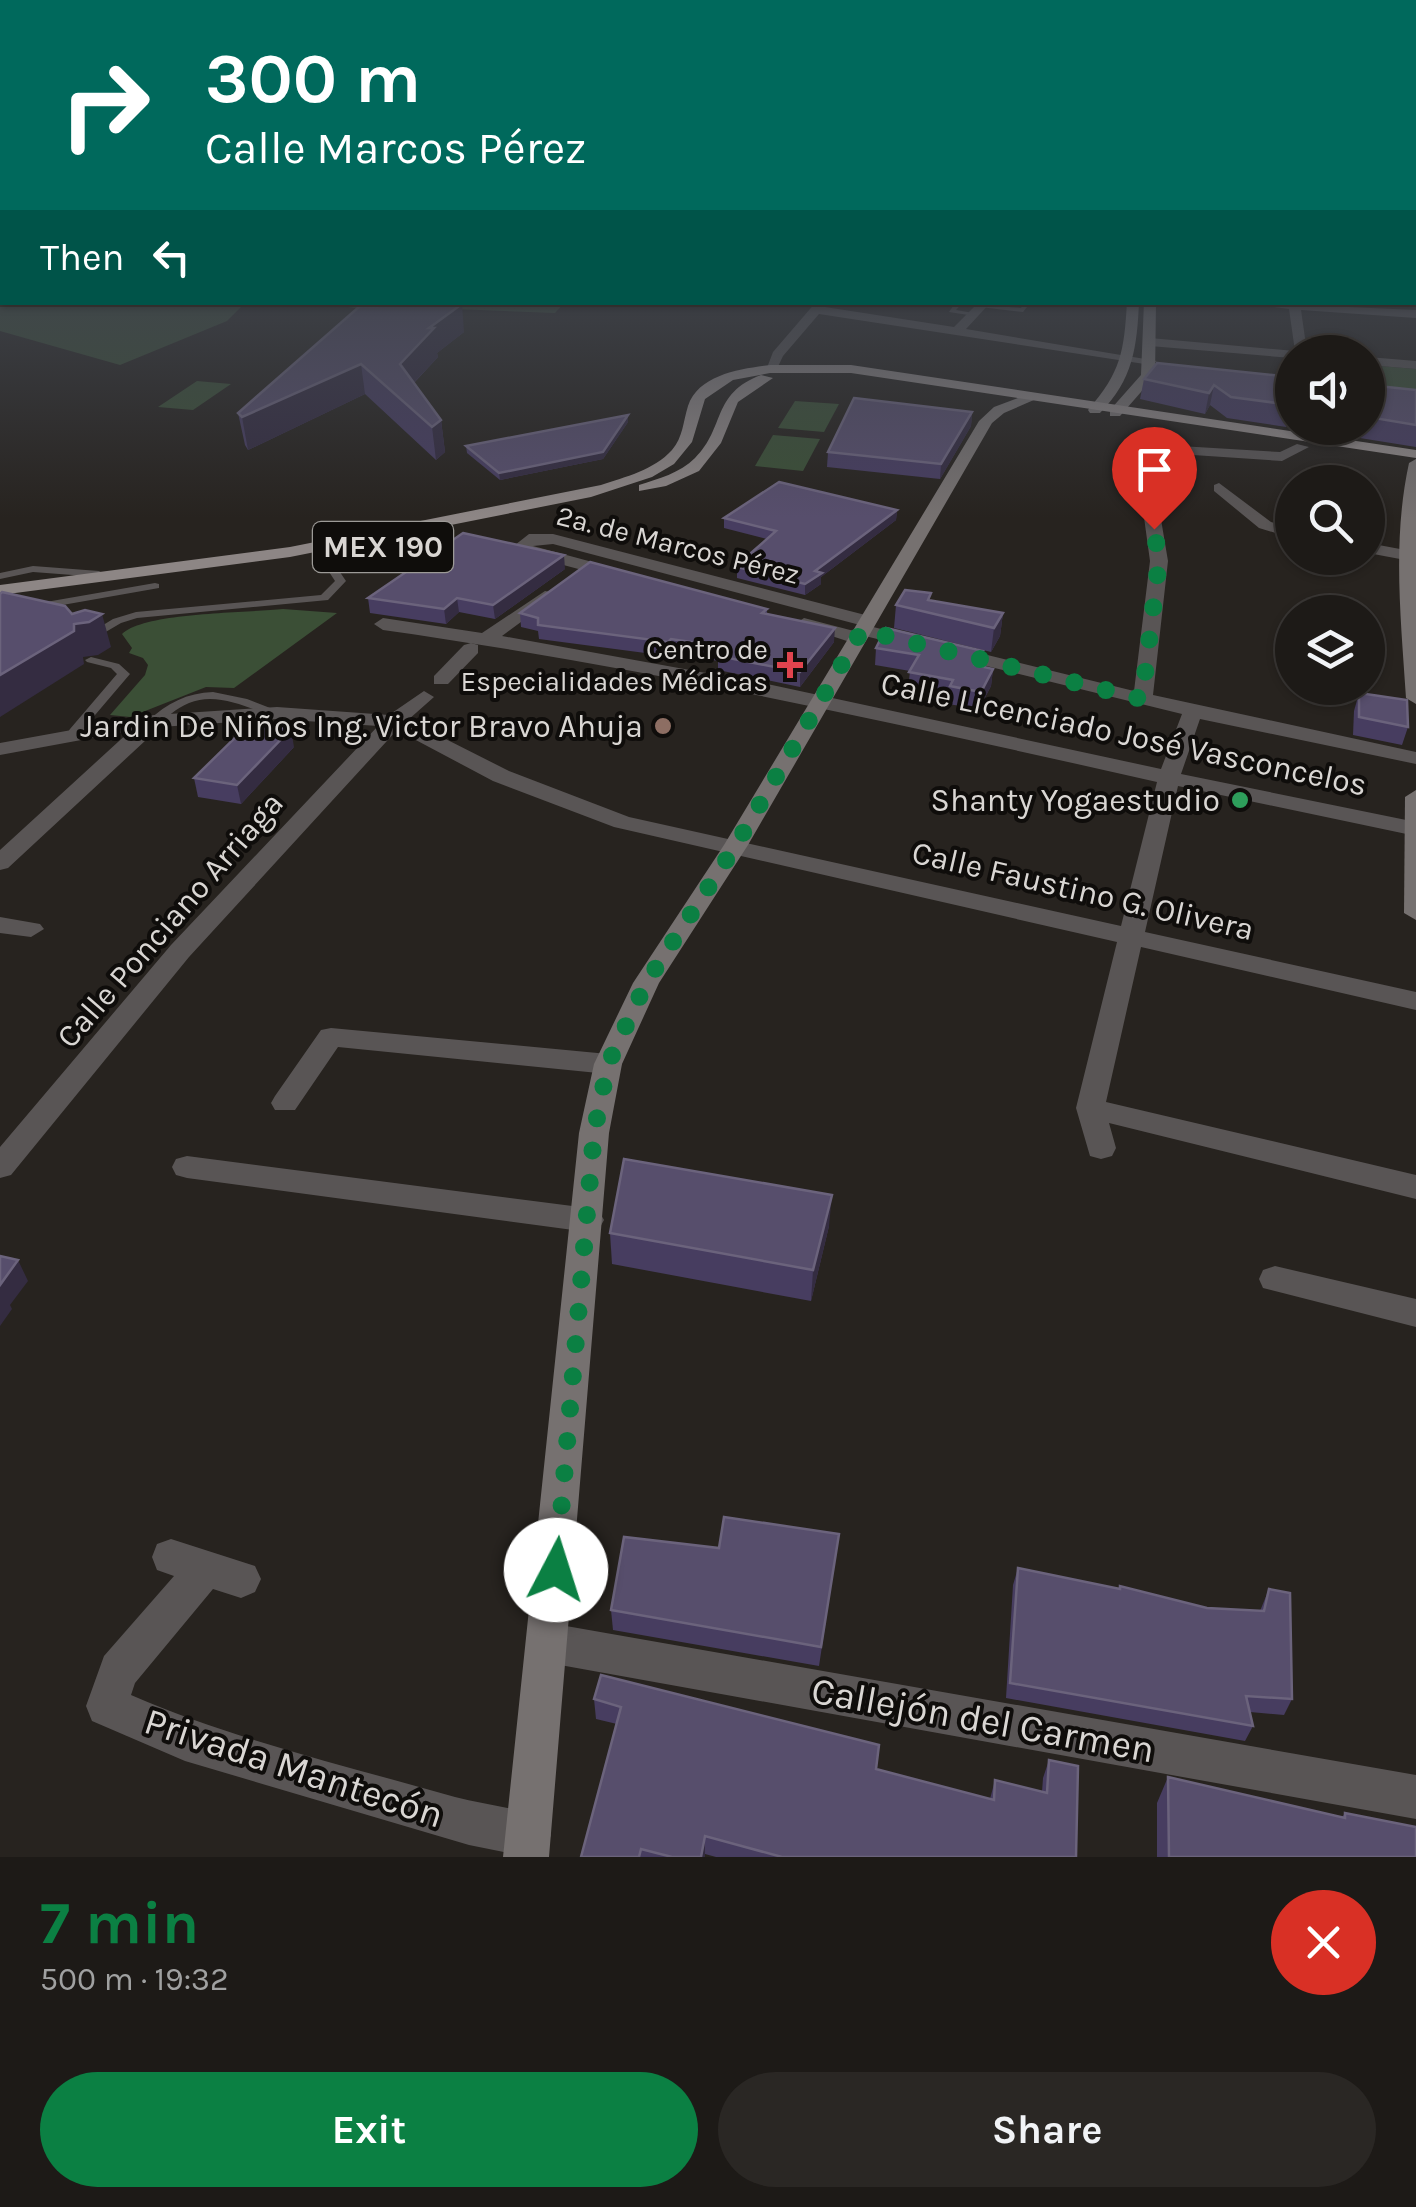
<!DOCTYPE html>
<html lang="en">
<head>
<meta charset="utf-8">
<style>
	body { margin:0; font-family:Karla,sans-serif; background:#2a2724; color:#f1f3f6; height:100vh; display:flex; flex-direction:column; font-size:38px; white-space:nowrap }
	* { box-sizing:border-box; margin:0 }
	p { font-size:32px; color:#a0a1a1 }
	.icon { flex:none; width:55px; height:55px; fill:none; stroke:currentColor; stroke-width:2; stroke-linecap:round; stroke-linejoin:round }
	.map { position:relative; height:1857px; overflow:hidden }
	.drawer { display:flex; flex-direction:column; background:#1d1a17; flex:1 }
	.drawer>* { flex:none }
	.guide { position:absolute; left:0px; top:0px; width:1418px; height:305px; box-shadow:0 2px 8px #0004,0 0 0 2px #3b3836; background:#00695c; color:#fff; overflow:hidden }
	.fabs { position:absolute; left:1275px; top:335px; display:grid; gap:20px }
	.fabs a { display:grid; place-items:center; width:110px; height:110px; border-radius:50%; background:#1d1a17; box-shadow:0 2px 8px #0004,0 0 0 2px #3b3836; font-size:50px }
	.pin { position:absolute; display:grid; place-items:center; width:85px; height:85px; color:#fff; margin:-102px -42px; border-radius:50% 50% 50% 0; rotate:-45deg; box-shadow:0 0 10px #0007 }
	.pin .icon { rotate:45deg }
	.me { position:absolute; width:110px; margin:-55px; rotate:5deg; stroke-linejoin:round; filter:drop-shadow(0 0 8px #0008) }
	.turn { display:flex; align-items:center; gap:35px; height:210px; padding:0 40px; font-size:45px }
	.turn .icon { width:130px; height:130px; stroke-width:2.5 }
	.turn b { display:block; font-size:70px; line-height:85px }
	.then { display:flex; align-items:center; height:95px; padding:0 40px; background:#0003; gap:20px; font-size:38px }
	.round { display:grid; place-items:center; flex:none; width:105px; height:105px; border-radius:52px; background:#2a2724 }
	.summary { display:flex; align-items:center; justify-content:space-between; height:170px; padding:0 40px }
	h1 { font-size:60px; font-weight:700; line-height:75px; color:#0b8043 }
	.action { display:flex; gap:20px; margin-top:auto; padding:20px 40px }
	.action a { flex:1; height:115px; border-radius:60px; background:#0b8043; color:#fff; font-size:40px; font-weight:700; line-height:115px; text-align:center }
	.action a+a { background:#2a2724; color:#f1f3f6 }
	.map>svg:first-child { display:block }
	.green { fill:#3b4f36 }
	.lines { fill:none; stroke-linecap:round; stroke-linejoin:round }
	.lane { fill:#595555; fill-rule:evenodd }
	.street { fill:#595555; fill-rule:evenodd }
	.secondary { fill:#767170; fill-rule:evenodd }
	.primary { fill:#8d8685; fill-rule:evenodd }
	.wall { fill:#473d60 }
	.shaded-wall { fill:#342c41 }
	.building { fill:#574e6c; stroke:#6b637c; stroke-width:2.5 }
	.route { stroke:#0b8043; stroke-width:18; stroke-dasharray:0 32.4 }
	.health-dot { fill:#e0444e; stroke:#0f0d0b; stroke-width:4 }
	.education-dot { fill:#8d6e63; stroke:#0f0d0b; stroke-width:4 }
	.leisure-dot { fill:#2e9e5b; stroke:#0f0d0b; stroke-width:4 }
	.labels { text-anchor:middle; dominant-baseline:central; stroke-width:8; stroke-linejoin:round; paint-order:stroke }
	.far-street-label { font-size:28px; fill:#d9d6d3; stroke:#0f0d0b }
	.far-poi-label { font-size:28px; fill:#d9d6d3; stroke:#0f0d0b; text-anchor:end }
	.shield { fill:#0f0d0b; stroke:#9c9a97; stroke-width:2.5 }
	.shield-label { font-size:30px; font-weight:bold; fill:#d9d6d3 }
	.poi-label { font-size:32px; fill:#d9d6d3; stroke:#0f0d0b; text-anchor:end }
	.street-label { font-size:32px; fill:#d9d6d3; stroke:#0f0d0b }
	.near-street-label { font-size:38px; fill:#d9d6d3; stroke:#0f0d0b }
</style>
</head>
<body>
<div class="map">
<svg width="1416" height="1857" viewBox="0 0 1416 1857">
	<rect width="100%" height="100%" fill="#27231f"/>
	<!-- green -->
	<g class="green">
		<path d="M0,258l2,44 243,1 -18,18 -107,44 -120,-34z"/>
		<path d="M323,303h241l-9,10 -126,-5 -55,3z"/>
		<path d="M1368,365l48,4v32l-48,-5z"/>
		<path d="M197,381l34,3 -38,26 -35,-3z"/>
		<path d="M795,401l44,3 -15,28 -46,-4z"/>
		<path d="M773,435l47,4 -17,32 -48,-5z"/>
		<path d="M283,609l54,4 -103,75 -28,-1 -76,30 -20,-2 35,-40 3,-10 -5,-7 -14,-5 3,-5 -10,-14c22,-22 126,-21 161,-25z"/>
	</g>
	<g class="lines">
		<!-- lane -->
		<g class="lane">
			<path d="M956,302h7l-7,8 23,4 -4,2 -26,-4z"/>
			<path d="M1024,302h7l-8,10 -43,-5 3,-2 38,3z"/>
			<path d="M325,555l4,1 17,25 -18,19 -191,18 -16,5 -29,17 -4,1 -6,-3 31,-19 23,-7 185,-17 14,-14 -15,-23z"/>
			<path d="M33,566l66,5 5,3 -5,3 -66,-5 -33,7v-6z"/>
			<path d="M155,583l4,1v4l-159,28v-6z"/>
			<path d="M91,657l28,7 11,10 -52,61 -4,1 -6,-4 2,-3 47,-55 -6,-6 -24,-6 -2,-2z"/>
			<path d="M213,692l34,7 36,14 -6,4c-28,-8 -59,-26 -88,-14 -13,5 -23,16 -35,22l-6,-4c19,-18 39,-28 65,-29z"/>
		</g>
		<!-- street -->
		<g class="street">
			<path d="M816,302h12l-3,5 129,20 25,-25h12l-25,27 191,32 -6,4 -332,-51 -36,42 -8,17h-10l8,-21z"/>
			<path d="M1234,302l182,8v8l-115,-8 6,42h-15v6l-142,-12 -6,-4 6,-4 145,13 -6,-42z"/>
			<path d="M1368,357l48,4v8l-48,-4z"/>
			<path d="M1297,444l12,3 -27,14 -119,-8 -12,7 17,101 -15,134 263,57v12l-216,-45 -19,55 235,48v14l-238,-50 -33,146 271,60v18l-275,-63 -35,155 310,73v24l-307,-76 7,25 -4,8 -11,3 -11,-3 -14,-48 41,-166 -503,-115 -121,-46 -96,-51 -208,227 -178,218 -11,3v-31l171,-202 207,-219 -101,-7 -117,8 -152,141 -8,2v-20l130,-119 -130,24v-12l154,-28 123,-8 112,8 35,-24 10,6 -26,23 101,51 120,46 492,109 36,-144c-257,-58 -513,-115 -774,-152l-9,-6 9,-6 99,15 63,-42 6,1v8l-49,36 270,49 389,84 21,-55 -317,-78 -1,6h-14l-55,-18 9,-6 50,13 6,-6 -307,-81 -20,2 89,24v8l-6,1 -94,-25 -7,-9 14,-11h24l320,83 3,4 -7,5 265,65 16,-130 -14,-102 9,-11 18,-3 117,7z"/>
			<path d="M1219,483l52,39 21,6v10l-33,-10 -45,-37v-6z"/>
			<path d="M1368,543l48,9v10l-48,-9z"/>
			<path d="M471,643l7,2v8l-30,31h-14v-8l30,-31z"/>
			<path d="M0,917l40,7 4,5 -13,8 -31,-4z"/>
			<path d="M331,1028l277,26 10,3 4,7 -4,7 -10,3 -270,-27 -43,63h-20l-4,-7 4,-7 46,-66z"/>
			<path d="M187,1156l401,52 11,3 5,9 -5,9 -11,3 -401,-54 -11,-3 -4,-8 4,-8z"/>
			<path d="M1275,1266l141,33v28l-153,-39 -4,-9 4,-9z"/>
			<path d="M171,1539l84,27 6,13 -6,13 -14,6 -28,-9 -78,94 -4,12c104,45 216,71 324,102 30,8 61,10 90,22l6,16 -6,16 -17,6 -59,-12 -284,-84 -93,-40 -6,-15 18,-50 70,-80 -17,-6 -5,-13 5,-13z"/>
			<path d="M549,1623l867,152v44l-867,-156 -14,-6 -6,-14 6,-14z"/>
		</g>
		<!-- secondary -->
		<g class="secondary">
			<path d="M1127,302h12c-2,45 -6,78 -39,111h-10l-2,-3c33,-38 36,-58 39,-108z"/>
			<path d="M1144,302h12l-1,74 -35,40h-10v-6l31,-35z"/>
			<path d="M1031,393l12,3 -39,17 -12,10 -244,422 -89,138 -37,81 -13,69 -60,724h-46l76,-724 15,-69 39,-81 91,-138 255,-424 15,-14z"/>
			<path d="M1416,459v245l-10,-6c-5,-79 -14,-157 3,-235z"/>
			<path d="M1416,790v130l-12,-7 1,-116z"/>
		</g>
		<!-- primary -->
		<g class="primary">
			<path d="M770,365h81l565,85v8l-565,-85h-81l-37,7 -28,19 -13,43 -18,22 -22,13 -61,20 -301,60 -290,38v-10l290,-38 311,-62c24,-8 53,-15 71,-35 11,-13 11,-28 16,-44 11,-32 53,-37 82,-41z"/>
			<path d="M761,375l12,3 -35,24 -17,41 -22,28 -33,15 -27,5v-6c19,-6 41,-12 56,-27 31,-31 16,-64 66,-83z"/>
		</g>
	</g>
	<!-- wall -->
	<g class="wall">
		<path d="M360,306l104,26 -27,21 1,4 -24,26 27,37 4,32 -9,8 -71,-66 -117,56 -3,-5 -7,-32z"/>
		<path d="M1292,377v49l-6,1 -59,-9 -17,-13 -5,9 -65,-15 4,-20z"/>
		<path d="M1368,385l48,5v57l-106,-17 -4,-2h62z"/>
		<path d="M972,412l-1,14 -31,53 -113,-12 1,-15z"/>
		<path d="M628,422l-25,37 -103,21 -33,-27 -1,-7z"/>
		<path d="M897,510l-1,10 -75,57v7l-16,11 -68,-17v-11l14,-9v-5l16,-14 -43,-11v-10z"/>
		<path d="M565,569l-70,50 -36,-7 -13,12 -76,-11 -2,-15z"/>
		<path d="M930,601l73,12 -3,23 -9,16 -97,-24 2,-23z"/>
		<path d="M767,609v5l67,28 -34,45 -82,-17v-9l-47,-8 -3,3 -129,-17 -1,-8 -17,-4 -1,-14z"/>
		<path d="M876,648l117,21 -2,17 -12,23 -31,-5 1,-7 -41,-8 2,-18 -35,-6z"/>
		<path d="M1359,693l49,34 -6,18 -49,-10 1,-24z"/>
		<path d="M294,747l-53,57 -43,-7 -4,-19z"/>
		<path d="M829,1226l-18,75 -199,-37 -2,-31z"/>
		<path d="M719,1548l117,6 -17,112 -206,-36 -2,-20z"/>
		<path d="M1018,1568l189,40 53,3 9,-22 23,110 -8,16 -34,-3 3,14 -8,15 -239,-43 7,-113z"/>
		<path d="M594,1699l282,70 114,30 5,-19 47,12 1,-14 6,-18 27,97h-360l-11,-3v3h-124l36,-133 -21,-5z"/>
		<path d="M1168,1777l174,40 3,-4 71,44h-259v-54z"/>
	</g>
	<!-- shaded-wall -->
	<g class="shaded-wall">
		<path d="M462,304l2,28 -27,21 1,4 -35,37 -3,-30 29,-36z"/>
		<path d="M361,364l4,30 -117,56 -6,-33z"/>
		<path d="M1214,385l-4,20 -5,9 4,-21z"/>
		<path d="M1292,405v21l-6,1 5,-21z"/>
		<path d="M972,412l-1,14 -31,53 1,-15z"/>
		<path d="M628,415v7l-25,37 -103,21 -1,-7z"/>
		<path d="M441,420l4,32 -9,8 -4,-33z"/>
		<path d="M897,510l-1,10 -75,57v7l-16,11v-11l10,-13z"/>
		<path d="M564,555l1,14 -70,50 -2,-14z"/>
		<path d="M457,598l2,14 -13,12 -2,-15z"/>
		<path d="M1003,613l-3,23 -9,16 3,-24z"/>
		<path d="M102,614l9,33 -13,8 -15,2 1,7 -84,53v-42l74,-51z"/>
		<path d="M835,628l-1,14 -34,45v-15z"/>
		<path d="M671,639v14l-3,3v-14z"/>
		<path d="M983,651l-2,17 -6,-3z"/>
		<path d="M993,669l-2,17 -12,23 2,-17z"/>
		<path d="M291,729l3,18 -53,57 -4,-19z"/>
		<path d="M832,1195l-3,31 -18,75 2,-31z"/>
		<path d="M18,1260l10,21 -18,24 2,4 -12,17v-41z"/>
		<path d="M705,1836v21h-4z"/>
	</g>
	<!-- building -->
	<g class="building">
		<path d="M383,302l79,2 -33,24h5l-34,36 41,56 -9,7 -71,-63 -119,53 -4,-4 122,-107h18z"/>
		<path d="M1157,363l135,14v28l-61,-8 -17,-12 -5,8 -65,-14z"/>
		<path d="M1368,385l48,5v35l-48,-8z"/>
		<path d="M854,398l118,14 -31,52 -113,-12z"/>
		<path d="M628,415l-25,37 -104,21 -33,-27z"/>
		<path d="M779,482l118,28 -82,61 7,2 -17,11 -68,-17 20,-13 -6,-1 25,-22 -52,-13z"/>
		<path d="M463,533l101,22 -71,50 -36,-7 -13,11 -76,-11z"/>
		<path d="M590,562l177,47 -5,4 73,15 -35,44 -82,-16 7,-9 -54,-8 -3,3 -130,-17v-7l-18,-5z"/>
		<path d="M905,590l26,3 -3,7 75,13 -9,15 -98,-23z"/>
		<path d="M2,592l63,14 7,8 13,-4 17,4 -13,8 -15,2v7l-74,44v-81z"/>
		<path d="M886,628l97,23 -8,14 18,4 -12,23 -31,-6 3,-6 -44,-8 10,-17 -43,-7z"/>
		<path d="M1359,693l48,7 1,27 -49,-10z"/>
		<path d="M250,723l41,6 -54,56 -43,-7z"/>
		<path d="M624,1159l208,36 -19,75 -203,-37z"/>
		<path d="M0,1256l18,4 -18,25z"/>
		<path d="M724,1517l115,17 -18,113 -210,-37 13,-73 95,11z"/>
		<path d="M1018,1568l102,21v-3l87,22 57,3 5,-22 21,4 2,106 -46,-3 7,30 -243,-43z"/>
		<path d="M601,1675l278,70 -3,24 118,31 1,-20 52,13 2,-33 29,6 -2,91h-294l-77,-21 -4,21h-29l-31,-8 -2,8h-58l40,-150 -27,-8z"/>
		<path d="M1168,1777l177,41v-5l71,14v30h-247z"/>
	</g>
	<!-- sky -->
	<linearGradient id="sky" x2="0" y2="1"><stop stop-color="#151311"/><stop offset="0.5" stop-color="#41454d"/><stop offset="1" stop-color="#41454d" stop-opacity="0"/></linearGradient>
	<rect width="1416" height="518" fill="url(#sky)"/>
	<g class="lines">
		<!-- route -->
		<path class="route" d="M556,1570l38,-437 14,-69 38,-81 90,-138 126,-215 280,69 17,-138 -5,-32"/>
	</g>
	<!-- markers -->
	<path class="health-dot" d="M785 650h10v10h10v10h-10v10h-10v-10h-10v-10h10z"/>
	<circle class="education-dot" cx="663" cy="726" r="10"/>
	<circle class="leisure-dot" cx="1240" cy="800" r="10"/>
	<g class="labels">
		<!-- far-street labels -->
		<g class="far-street-label">
			<text transform="translate(678 545) rotate(14)">2a. de Marcos Pérez</text>
		</g>
		<!-- far-poi labels -->
		<g class="far-poi-label">
			<text x="768" y="649">Centro de<tspan x="768" dy="32">Especialidades Médicas</tspan></text>
		</g>
		<!-- shield labels -->
		<rect class="shield" x="313" y="522" width="140" height="50" rx="8"/>
		<g class="shield-label">
			<text x="383" y="547">MEX 190</text>
		</g>
		<!-- poi labels -->
		<g class="poi-label">
			<text x="643" y="726">Jardin De Niños Ing. Victor Bravo Ahuja</text>
			<text x="1220" y="800">Shanty Yogaestudio</text>
		</g>
		<!-- street labels -->
		<g class="street-label">
			<text transform="translate(1124 734) rotate(12)">Calle Licenciado José Vasconcelos</text>
			<text transform="translate(1083 891) rotate(13)">Calle Faustino G. Olivera</text>
			<text transform="translate(170 920) rotate(-49)">Calle Ponciano Arriaga</text>
		</g>
		<!-- near-street labels -->
		<g class="near-street-label">
			<text transform="translate(983 1720) rotate(10)">Callejón del Carmen</text>
			<text transform="translate(294 1768) rotate(18)">Privada Mantecón</text>
		</g>
	</g>
</svg>
<div class="fabs">
<a><svg class="icon" aria-label="sound" viewBox="0 0 24 24"><path d="M4 9h4l5-4v14l-5-4H4zM17 9q2 3 0 6"/></svg></a>
<a><svg class="icon" aria-label="search" viewBox="0 0 24 24"><circle cx="10" cy="10" r="6"/><path d="M15 15l6 6"/></svg></a>
<a><svg class="icon" aria-label="layers" viewBox="0 0 24 24"><path d="M12 4l9 5-9 5-9-5zM3 14l9 5 9-5"/></svg></a>
</div>
<div class="pin" style="left:1154px;top:529px;background:#d93025"><svg class="icon" aria-label="arrive" viewBox="0 0 24 24"><path d="M6 21V4h12l-3 4 3 4H6"/></svg></div>
<svg class="me" style="left:556px;top:1570px" viewBox="-20 -20 40 40"><circle r="19" fill="#fff"/><path d="M0-13L10 11 0 6-10 11z" fill="#0b8043"/></svg>
<div class="guide">
<div class="turn"><svg class="icon" aria-label="right" viewBox="0 0 24 24"><path d="M7 20v-9h11M14 6l5 5-5 5"/></svg><div><b>300 m</b>Calle Marcos Pérez</div></div>
<div class="then">Then<svg class="icon" aria-label="left" viewBox="0 0 24 24"><path d="M17 20v-9H6M10 6l-5 5 5 5"/></svg></div>
</div>
</div>
<section class="drawer">
<div class="summary"><div><h1>7 min</h1><p>500 m · 19:32</p></div><a class="round" style="background:#d93025;color:#fff"><svg class="icon" aria-label="close" viewBox="0 0 24 24"><path d="M6 6l12 12M18 6L6 18"/></svg></a></div>
<div class="action"><a>Exit</a><a>Share</a></div>
</section>
</body>
</html>
